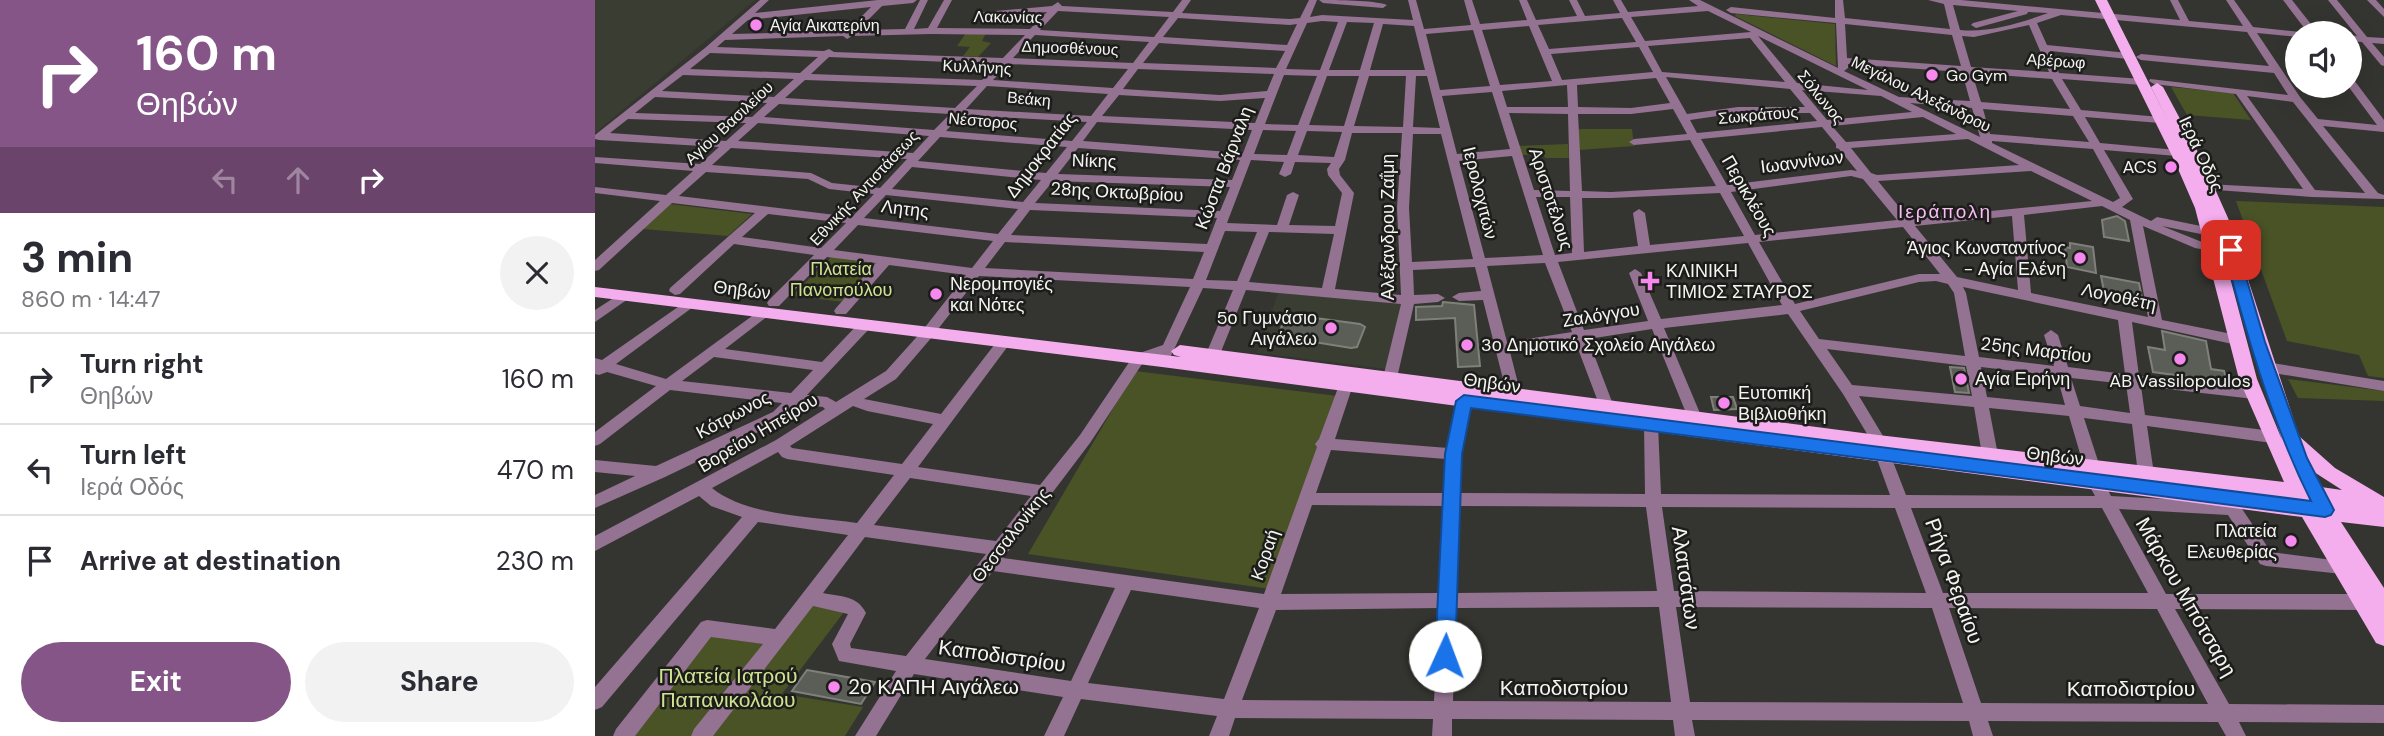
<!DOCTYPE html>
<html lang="en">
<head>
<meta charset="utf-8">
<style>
	body { margin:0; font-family:"DM Sans",sans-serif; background:#f2f2f3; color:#2b2b33; height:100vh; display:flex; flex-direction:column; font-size:26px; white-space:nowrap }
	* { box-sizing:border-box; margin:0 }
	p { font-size:23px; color:#7c7c81 }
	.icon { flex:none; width:38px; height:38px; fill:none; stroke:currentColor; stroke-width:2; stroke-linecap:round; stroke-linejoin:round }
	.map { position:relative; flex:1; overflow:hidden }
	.details { display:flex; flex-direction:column; background:#fff; width:595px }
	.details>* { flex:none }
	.banner { background:#865587; color:#fff; overflow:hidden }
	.buttons { position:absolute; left:1690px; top:21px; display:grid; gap:14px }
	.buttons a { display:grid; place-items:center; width:77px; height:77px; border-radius:50%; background:#fff; box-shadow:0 7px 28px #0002; font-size:35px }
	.pin { position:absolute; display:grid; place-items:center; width:60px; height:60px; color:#fff; margin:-30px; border-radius:14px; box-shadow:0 4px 10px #0006 }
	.me { position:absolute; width:77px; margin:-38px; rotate:2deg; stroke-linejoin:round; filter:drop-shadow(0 0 5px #0008) }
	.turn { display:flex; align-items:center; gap:24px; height:147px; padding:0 21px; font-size:32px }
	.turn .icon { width:91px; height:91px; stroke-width:2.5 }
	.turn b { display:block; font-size:49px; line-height:60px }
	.lanes { display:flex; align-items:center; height:66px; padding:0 21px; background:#0003; justify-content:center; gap:35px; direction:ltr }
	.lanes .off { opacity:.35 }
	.round { display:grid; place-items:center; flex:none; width:74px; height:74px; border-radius:37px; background:#f2f2f3 }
	.head { display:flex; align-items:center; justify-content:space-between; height:119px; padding:0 21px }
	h1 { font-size:42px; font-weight:700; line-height:52px }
	.cta { display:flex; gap:14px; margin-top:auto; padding:14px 21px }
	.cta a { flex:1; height:80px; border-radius:42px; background:#865587; color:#fff; font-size:28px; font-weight:700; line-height:80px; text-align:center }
	.cta a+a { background:#f2f2f3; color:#2b2b33 }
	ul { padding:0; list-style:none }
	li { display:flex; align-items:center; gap:21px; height:91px; padding:0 21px; border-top:2px solid #e1e1e2 }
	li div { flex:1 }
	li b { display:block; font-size:26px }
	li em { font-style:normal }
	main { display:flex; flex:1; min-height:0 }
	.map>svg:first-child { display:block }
	.built { fill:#3a3d32 }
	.green { fill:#495326 }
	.building { fill:#5b5d57; stroke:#7f807a; stroke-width:2 }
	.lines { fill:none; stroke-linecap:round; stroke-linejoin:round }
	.minor { fill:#947291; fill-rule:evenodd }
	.major { fill:#f4aded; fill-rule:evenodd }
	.route { fill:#1a73e8; stroke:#114b97; stroke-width:2 }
	.poi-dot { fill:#f689ee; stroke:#1c1c1a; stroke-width:2.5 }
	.labels { text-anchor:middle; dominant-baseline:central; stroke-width:5; stroke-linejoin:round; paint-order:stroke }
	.far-street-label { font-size:16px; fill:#f4f5f1; stroke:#1c1c1a }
	.far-poi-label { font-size:16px; fill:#f4f5f1; stroke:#1c1c1a; text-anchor:start }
	.street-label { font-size:18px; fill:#f4f5f1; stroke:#1c1c1a }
	.poi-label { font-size:18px; fill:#f4f5f1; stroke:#1c1c1a; text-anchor:start }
	.park-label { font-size:18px; fill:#cfe290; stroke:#1c1c1a }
	.neighbourhood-label { font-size:19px; letter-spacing:2px; fill:#f9bcf3; stroke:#1c1c1a }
	.near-street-label { font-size:21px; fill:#f4f5f1; stroke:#1c1c1a }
	.near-park-label { font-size:21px; fill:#cfe290; stroke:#1c1c1a }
	.near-poi-label { font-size:21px; fill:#f4f5f1; stroke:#1c1c1a; text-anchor:start }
</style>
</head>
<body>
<main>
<section class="details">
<div class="banner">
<div class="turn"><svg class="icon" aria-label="right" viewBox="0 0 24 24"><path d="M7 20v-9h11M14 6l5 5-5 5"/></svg><div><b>160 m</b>Θηβών</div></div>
<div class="lanes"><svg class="icon off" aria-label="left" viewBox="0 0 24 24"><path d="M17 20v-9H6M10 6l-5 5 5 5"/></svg><svg class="icon off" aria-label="ahead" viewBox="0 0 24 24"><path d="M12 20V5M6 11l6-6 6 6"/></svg><svg class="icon" aria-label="right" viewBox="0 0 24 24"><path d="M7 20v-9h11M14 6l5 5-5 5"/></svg></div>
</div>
<div class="head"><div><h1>3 min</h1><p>860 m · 14:47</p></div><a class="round"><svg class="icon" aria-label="close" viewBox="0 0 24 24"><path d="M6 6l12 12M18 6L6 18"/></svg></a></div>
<ul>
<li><svg class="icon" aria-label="right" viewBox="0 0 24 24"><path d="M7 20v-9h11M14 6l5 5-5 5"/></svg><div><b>Turn right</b><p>Θηβών</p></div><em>160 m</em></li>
<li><svg class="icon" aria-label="left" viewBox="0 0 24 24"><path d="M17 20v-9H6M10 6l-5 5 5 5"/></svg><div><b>Turn left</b><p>Ιερά Οδός</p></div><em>470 m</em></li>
<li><svg class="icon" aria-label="arrive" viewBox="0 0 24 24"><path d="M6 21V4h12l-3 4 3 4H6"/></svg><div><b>Arrive at destination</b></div><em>230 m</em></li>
</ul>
<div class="cta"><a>Exit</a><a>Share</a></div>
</section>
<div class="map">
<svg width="1789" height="736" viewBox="0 0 1789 736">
	<rect width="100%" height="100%" fill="#343530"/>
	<!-- built -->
	<g class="built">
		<path d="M0,0h160l-160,133z"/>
		<path d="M683,293l124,10 -15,66 -130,-16z"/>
	</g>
	<!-- green -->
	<g class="green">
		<path d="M1141,14l99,10 1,42 -101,-50z"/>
		<path d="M371,33h20l-4,8 9,2 -13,14 -15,-1 7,-9 -13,-1z"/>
		<path d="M1576,87l62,6 18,27 -64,-5z"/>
		<path d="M984,129h53l2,17 -55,4z"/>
		<path d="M973,144l1,14h-24l-2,-4 -21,1 -4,-9z"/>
		<path d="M1641,201l148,6v171l-16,-2 -9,-21 -72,-14z"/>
		<path d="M75,204l82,10 -24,22 -85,-7z"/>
		<path d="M237,256l59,7 -38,40 -61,-7z"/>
		<path d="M540,371l211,26 -68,193 -250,-36z"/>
		<path d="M1693,379l96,12v10l-86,-3z"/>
		<path d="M213,605l36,7 -62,82 81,13 -18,29h-216l78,-100 71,10z"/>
	</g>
	<!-- building -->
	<g class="building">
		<path d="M1522,216l8,5 4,20 -25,-4 -2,-17z"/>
		<path d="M1475,243l23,4 3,26 -29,-6 -2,-20 5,1z"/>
		<path d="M1506,276l38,7 3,15 -38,-7z"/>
		<path d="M848,302l31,3 6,61 -22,1 -3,-49 -39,2v-13l26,-1z"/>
		<path d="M698,315l67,9 5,3 -8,20 -6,1 -74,-12 10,-20z"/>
		<path d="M1567,331l44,10 5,28 13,2 3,11 -74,-10 -5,-25 17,3z"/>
		<path d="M1355,367l14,1 5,25 -14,-1z"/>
		<path d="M1116,397h22l4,12 -23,1z"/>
		<path d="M212,670l68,12 -14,22 -69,-13z"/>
	</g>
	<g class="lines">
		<!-- minor -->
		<g class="minor">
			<path d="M165,0h9l-14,13 123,-13h39l-4,3 -31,3 -24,24 47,-1 15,-29h8l-14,29 14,-1 16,-28h8l-15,28 93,1 17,-17 -63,6 -5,-3 5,-3 68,-6 6,-4 4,4 111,6 9,-12h9l-9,13 108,6 10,-1 9,-18h8l-7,17 12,-2 91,5 -5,-20h8l8,29 47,-4 -7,-25h8l8,24 47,-4 -8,-20h8l9,20 41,-4 -8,-16h8l8,16 35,-3 -7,-13h8l7,12 70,-6 -9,-6h11l138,68 -2,-45 -105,-10 -5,-3 5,-3 104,11v-18h8l2,18 105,11 -6,-25 -16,-4h33l219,20 -10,-20h8l11,21 54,5 -17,-26h8l19,27 48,5 -3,1v4l-41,-4 43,64 18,22 59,6 -29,-39h2v-7l4,1 30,40v12l-61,-6 55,67 6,2v4l-72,-2 -109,-8 -2,-2 6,-3 96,5 -67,-95 -82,-10 -5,-3 1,-2 138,16 -14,-22 -133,-13 -5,-3 5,-3 128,12 -22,-34 -186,-17 -24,8 10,22 81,8 5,3 -5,3 -78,-8 9,22 83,6 5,3 -5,3 -80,-6 19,31 79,7 5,3 -5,3 -75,-6 15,26 77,7 6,3 -6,3 -73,-6 29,49 -11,8 29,14 6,-4 63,13 6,4 -6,4 -58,-12 40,16 24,4 2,3 -2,3 -4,1 -27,-5 -52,-22 19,94 75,15 7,5 -7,5 -105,-23 7,54 115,13 5,1 2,4 -2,4 -5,1 -113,-13 4,29 127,16 5,2 2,4 -2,4 -5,2 -125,-17 7,48 -3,4 -5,2 -5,-2 -3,-4 -6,-50 -48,-6 16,49 -3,4 -5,2 -5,-2 -3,-4 -15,-51 -80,-8 9,47 -3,4h-10l-3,-4 -8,-48 -115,-11 24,40 23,59 189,1 -8,-15 2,-4 6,-2 6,2 10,19 109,6 2,-5 6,-1 6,1 37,55 77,10 2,5 -2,5 -6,2 -76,-8 -6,-2 -32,-49 -109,-6 47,85h197l6,3 3,5 -3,5 -6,3 -188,-1 54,95 155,1v18l-145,-1 7,14h-20l-8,-14 -230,-1 5,15h-20l-4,-15 -277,-1 3,16h-20l-2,-16 -221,-1v17h-20l1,-17 -198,-1 -6,18h-20l8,-20 -136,-17 -17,37h-20l19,-39 -149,-23 -38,62h-21l41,-65 -57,-10 -7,-17 16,-30 -35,-8 -100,130h-22l3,-7 69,-85 -52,-7 -76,99h-22l3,-7 85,-107 6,-2 68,9 73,-94 -90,-13 -156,185 -7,3v-23l147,-170 -31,-11 -12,-10 -104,55v-15l181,-96 49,-31 -2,-2 -25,-3 -15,16 -118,57 -70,31v-13l40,-19 -40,-4v-12l61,6 117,-54 9,-9 -112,-13 -70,54 -5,2v-14l61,-46 -49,-14 -8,3 -4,-1v-16l7,2 86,-60 5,1 2,3 -2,3 -77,57 50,15 97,-71 7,5 -2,3 -43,33 97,13 37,-39h10l2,3 -2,3 -62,66 20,2 9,5 50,-31 36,-40 44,-56 -77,-10 -43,49h-10l-2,-3 2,-3 40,-45 -49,-6 -48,49h-10l-2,-3 2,-3 45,-45 -80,-11 -54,50 -5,1 -6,-4 1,-3 85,-75 -83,-10 -73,67 -4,1v-11l65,-59 -65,-8v-6l71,8 27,-24 -98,-8v-6l105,7 19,-17 -120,-7 -4,-1v-4l110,-87zM1358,5l65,6 -45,12 -2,2 5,3 51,-14 1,-2 20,1c-27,10 -60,20 -88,17zM276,7l-24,24 -115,3 16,-14zM463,11l111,6 -15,20 -114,-7zM1113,11l43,21 -106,9 -14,-24zM583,18l112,7 7,-1 -10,21 -124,-8zM1027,18l14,24 -87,7 -11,-24zM727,21l16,1 -18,48 -34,-1 21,-46zM752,22l27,1 -14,47h-31zM788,24l31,2 11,44h-55zM1250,24l107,11 9,31 -114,-8zM1434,25l20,47 -78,-5 -9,-31 12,1zM934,26l23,55 -52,4 -18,-55zM878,30l17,56 -50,4 -14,-56zM336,34l94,1 -22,23 -169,-6 -5,-3 -5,2 -107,-4 8,-7 118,-4 4,3 5,-3zM440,35l114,7 -16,21 -120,-5zM1163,36l110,54 -71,-7zM1155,38l35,44 -123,-10 -14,-26zM564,43l126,8 -9,17 -133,-5zM1044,47l14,25 -91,8 -11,-26zM115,53l108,4 -18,16 -110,-4zM234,57l168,7 -15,16 -171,-6zM413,64l120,5 -15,19 -120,-8zM1253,64l114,8 8,29 -71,-4 -55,-26 4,-3zM543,69l136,5 -7,17 -47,4 -97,-6zM1377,73l80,6 18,30 -89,-7zM88,75l111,4 -20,18 -112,-6zM689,75l33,1 -19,49 -33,-1zM732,76h32l-15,50 -35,-1zM774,76h37l-3,51 -49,-1zM821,76h11l13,52 -27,-1zM1071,77l124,12 15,18h-67l-51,7zM1061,78l14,25 -39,5 -53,-1 -1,-22zM210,80l172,6 -22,22 -170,-10zM972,85l1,22h-61l-5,-16zM392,86l121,8 -17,22 -125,-7zM1207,90l79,6 31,16 -85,8zM897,92l18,57 -53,5 -15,-58zM524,95l101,6 45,-3 -10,25 -153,-7zM1652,96l46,6 72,91 -50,-3zM60,97l97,5 15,1 -15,14 -117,-4zM1315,103l62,5 8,29zM184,104l171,10 -16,16 -170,-13zM1078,109l14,25 -53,5 -5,3 5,3 56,-5 26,46 -105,6 -29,-1 -4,-77h53zM1388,109l90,7 16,26 -99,-8zM914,113l59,1 2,77 -36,-1zM1143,113h72l7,8 -120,12 -7,-13zM366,115l126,7 -15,19 -126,-10zM1328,117l33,17 -110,8 -14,-16zM33,119l118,4 -20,18 -116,-8zM502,122l155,8 -9,23 -160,-12zM163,123l171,13 -16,17 -175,-12zM1227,127l14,17v4l3,1 18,22 -6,-1 -124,15 -26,-46zM668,130l33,1 -9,24 -33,-1zM712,131l35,1 -8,25 -36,-2zM757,133h50l-5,75 4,87 -66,-6 19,-96 -14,-18 -1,-6 6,-9zM818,134h28l32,125 -61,3 -3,-54zM345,137l127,10 -21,26 -128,-12zM1373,139l51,26 -142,10 -6,-2 -20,-25zM1397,141l101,8 27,49 -7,4 -121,-59zM136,148l176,11 -27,29 -48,-5 -21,-10 -99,-8zM483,148l162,12 -8,20 -174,-6zM917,156l31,99 -58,3 -26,-97zM656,160l33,2 -5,12 6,3 6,-3 4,-12 36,1 -4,6 1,6 14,18 -7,33 -46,-1 10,-30 -6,-3 -6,3 -10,30 -50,-2zM317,167l129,13 -18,22 -131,-13zM1436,171l61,30 -183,18 -31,-38zM111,172l102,7 21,10 45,5 -22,23 -173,-21zM1256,176l12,3 34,41 -142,15 -24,-43zM458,181l177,6 -10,24 -185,-8zM1125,193l24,43 -94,9 -5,-32 -6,-4 -6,4 5,33 -54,6 -2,-54h29zM291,195l132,14 -20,25 -134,-16zM941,197h34l2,56 -17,2zM1507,206l28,14 18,97 -117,-24 -7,-78zM435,210l187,8 -10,26 -196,-9zM173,214l78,9 -25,25 -79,-11zM1417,216l6,74 -61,-13 -42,-51zM263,225l135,16 -21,27 -138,-18zM1308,227l37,47h-21l-124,30 -36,-62zM630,231l32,1 -20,49 -31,-1zM674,232l65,2 -12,54 -73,-6zM410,242l199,10 -11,27 -208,-11zM1153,243l34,62 -121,14 -20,-46 -6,-4 -6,4 19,48 -64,9 -26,-68zM950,263l27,69 -65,10 -20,-76zM880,267l6,24 -22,2 -7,4 7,4 24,-1 24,95 2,4h10l2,-4 -11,-43 65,-11 25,66 2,4h10l2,-4 -26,-68 64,-10 36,89 2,4h10l2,-4 -38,-90 124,-14 55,80 26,43 21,58 -229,-1 -3,-69 -2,-4h-10l-2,4 1,69 -185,-1 2,-39 9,-53 -2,-4h-10l-2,4 -9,47 -113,-9 18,-54 -7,-5 -7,5 -20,54 -4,5 2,3 -53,147 -261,-36 87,-115 54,-82 13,-4 7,5 5,-2 34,-72 30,2 -27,64 7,5 7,-5 26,-64 155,14 -18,74 7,5 7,-5 17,-74 24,-2 7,-4 -7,-4 -24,1 -1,-25zM384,276l211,11 -27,58 -29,10 -54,80 -40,50 -122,-18 90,-121 2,-3 -2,-3h-10l-57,74 -77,-15 32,-20 36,-42zM1341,281l12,3 6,9 11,63 -146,-17 -19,-28 119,-29zM1368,287l155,33 7,54 -57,-7 -10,-32 -7,-5 -7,5 10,31 -75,-9 -13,-64zM1232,349l139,17 6,30 -120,-11zM119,357l99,13 -22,23 -109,-12zM1386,367l76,9 8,29 -78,-8zM1476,378l55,6 4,29 -50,-7zM258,406l14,5 66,13 -31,40 -110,-16 -2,-2zM736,450l115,9 -2,34h-128zM183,452l4,5 5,2 107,16 -37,48c-44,-7 -109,-6 -145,-35zM315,478l121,18 -35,45 -122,-16zM717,505l132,1 -4,87 -159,1zM865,506l186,1 11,84 -200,2zM1067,507l233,1 31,85 -252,-2zM1316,508h191l46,85h-205zM270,537l121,17 -80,102 -55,-8 -1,-4 16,-31c-9,-18 -25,-16 -43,-20zM398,571l122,17 -44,93 -146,-22zM536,590l128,18 -35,91 -136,-16zM1064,607l12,95 -218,-1 3,-93zM1081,607l256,1 31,95 -273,-1zM844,608l-5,93 -192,-1 34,-90zM1354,608l208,1 51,95 -227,-1z"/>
			<path d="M724,0c18,0 54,0 68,5l-4,3 -60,-5z"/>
			<path d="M1688,0h9l26,33h-10z"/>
			<path d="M1733,0h9l30,37 17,1v6l-12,-1 12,14v9l-3,-1 -19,-23 -12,-1v-6l7,1z"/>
			<path d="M1772,0h9l8,9v8z"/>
			<path d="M28,292l7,4 -2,3 -33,23v-12z"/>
			<path d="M1671,362l118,19v10l-123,-20 -2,-4z"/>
		</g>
		<!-- major -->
		<path class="major" d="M1500,0h12l61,121 -17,-34 6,-4 6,4 39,73 26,58 71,218 36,32 49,29v30l-43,-5 43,66v58l-8,-3 -74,-126 -1140,-150 -567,-70v-10l586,70 -7,-2 -3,-4 9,-6 698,90 406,47 -45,-103 -44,-171 -20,-46zM1625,240l62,200 -25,-61zM1719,472l28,18 -21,-3z"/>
	</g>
	<!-- route -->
	<path class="route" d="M1636,246l7,4 27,92 42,116 27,52 -3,5 -6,2 -854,-109 -9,46 -7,202 -3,7 -7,3 -7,-3 -3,-7 10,-202 11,-53 8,-6 847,106c-40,-80 -64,-165 -87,-251z"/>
	<!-- markers -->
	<g class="poi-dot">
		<circle cx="161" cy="25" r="7"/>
		<circle cx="1337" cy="75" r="7"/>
		<circle cx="1576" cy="167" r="7"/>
		<circle cx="1485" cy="258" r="7"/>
		<path d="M1051.5 270.5h7v7h7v7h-7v7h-7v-7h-7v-7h7z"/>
		<circle cx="341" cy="294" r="7"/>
		<circle cx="736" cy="328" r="7"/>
		<circle cx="872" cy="345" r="7"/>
		<circle cx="1585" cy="359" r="7"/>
		<circle cx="1366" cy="379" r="7"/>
		<circle cx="1129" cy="403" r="7"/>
		<circle cx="1696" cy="541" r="7"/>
		<circle cx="239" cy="687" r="7"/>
	</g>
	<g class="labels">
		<!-- far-street labels -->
		<g class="far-street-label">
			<text transform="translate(413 17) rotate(1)">Λακωνίας</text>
			<text transform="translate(475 48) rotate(2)">Δημοσθένους</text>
			<text transform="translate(1461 61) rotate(4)">Αβέρωφ</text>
			<text transform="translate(382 67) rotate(3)">Κυλλήνης</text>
			<text transform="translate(1326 94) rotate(26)">Μεγάλου Αλεξάνδρου</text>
			<text transform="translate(1226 97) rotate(51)">Σόλωνος</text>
			<text transform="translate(434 99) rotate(5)">Βεάκη</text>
			<text transform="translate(1163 115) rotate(-5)">Σωκράτους</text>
			<text transform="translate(388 121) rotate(5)">Νέστορος</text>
			<text transform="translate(134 123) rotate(-43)">Αγίου Βασιλείου</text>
			<text transform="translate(269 188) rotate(-47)">Εθνικής Αντιστάσεως</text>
		</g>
		<!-- far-poi labels -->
		<g class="far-poi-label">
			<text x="175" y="25">Αγία Αικατερίνη</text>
			<text x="1351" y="75">Go Gym</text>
		</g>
		<!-- street labels -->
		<g class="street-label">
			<text transform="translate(1606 154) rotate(65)">Ιερά Οδός</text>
			<text transform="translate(446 155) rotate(-52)">Δημοκρατίας</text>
			<text transform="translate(499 161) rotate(2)">Νίκης</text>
			<text transform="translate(1207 162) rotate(-7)">Ιωαννίνων</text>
			<text transform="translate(629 168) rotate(-69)">Κώστα Βάρναλη</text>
			<text transform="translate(522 192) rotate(3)">28ης Οκτωβρίου</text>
			<text transform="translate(885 193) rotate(76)">Ιερολοχιτών</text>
			<text transform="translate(1154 196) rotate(60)">Περικλέους</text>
			<text transform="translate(956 199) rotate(72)">Αριστοτέλους</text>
			<text transform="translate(310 209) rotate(7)">Λητης</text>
			<text transform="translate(793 227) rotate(-90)">Αλέξανδρου Ζαΐμη</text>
			<text transform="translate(147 290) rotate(7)">Θηβών</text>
			<text transform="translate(1524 297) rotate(12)">Λογοθέτη</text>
			<text transform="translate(1006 315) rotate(-9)">Ζαλόγγου</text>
			<text transform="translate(1441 350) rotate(7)">25ης Μαρτίου</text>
			<text transform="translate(897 383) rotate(8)">Θηβών</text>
			<text transform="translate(138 415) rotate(-28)">Κότρωνος</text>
			<text transform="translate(163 433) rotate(-31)">Βορείου Ηπείρου</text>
			<text transform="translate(1460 456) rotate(7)">Θηβών</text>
			<text transform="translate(416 535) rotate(-52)">Θεσσαλονίκης</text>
			<text transform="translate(670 555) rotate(-71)">Κοραή</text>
		</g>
		<!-- poi labels -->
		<g class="poi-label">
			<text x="1562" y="167" text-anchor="end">ACS</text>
			<text x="1471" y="248" text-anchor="end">Άγιος Κωνσταντίνος<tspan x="1471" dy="21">- Αγία Ελένη</tspan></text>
			<text x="1071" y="271">ΚΛΙΝΙΚΗ<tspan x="1071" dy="21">ΤΙΜΙΟΣ ΣΤΑΥΡΟΣ</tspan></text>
			<text x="355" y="284">Νερομπογιές<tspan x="355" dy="21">και Νότες</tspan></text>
			<text x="722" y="318" text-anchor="end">5ο Γυμνάσιο<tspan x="722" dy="21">Αιγάλεω</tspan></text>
			<text x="886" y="345">3ο Δημοτικό Σχολείο Αιγάλεω</text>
			<text x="1380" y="379">Αγία Ειρήνη</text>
			<text x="1585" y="381" text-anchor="middle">AB Vassilopoulos</text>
			<text x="1143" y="393">Ευτοπική<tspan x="1143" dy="21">Βιβλιοθήκη</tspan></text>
			<text x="1682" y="531" text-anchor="end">Πλατεία<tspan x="1682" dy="21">Ελευθερίας</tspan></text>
		</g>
		<!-- park labels -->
		<g class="park-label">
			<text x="246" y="269">Πλατεία<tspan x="246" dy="21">Πανοπούλου</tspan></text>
		</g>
		<!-- neighbourhood labels -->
		<g class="neighbourhood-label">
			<text x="1350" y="211">Ιεράπολη</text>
		</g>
		<!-- near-street labels -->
		<g class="near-street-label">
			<text transform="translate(1091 578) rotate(82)">Αλατσάτων</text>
			<text transform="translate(1359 581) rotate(70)">Ρήγα Φεραίου</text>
			<text transform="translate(1591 597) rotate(60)">Μάρκου Μπότσαρη</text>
			<text transform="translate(407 656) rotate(8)">Καποδιστρίου</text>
			<text x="969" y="688">Καποδιστρίου</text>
			<text x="1536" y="689">Καποδιστρίου</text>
		</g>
		<!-- near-park labels -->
		<g class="near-park-label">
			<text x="133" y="676">Πλατεία Ιατρού<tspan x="133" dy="24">Παπανικολάου</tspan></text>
		</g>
		<!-- near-poi labels -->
		<g class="near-poi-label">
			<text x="253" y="687">2ο ΚΑΠΗ Αιγάλεω</text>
		</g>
	</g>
</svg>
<div class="buttons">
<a><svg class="icon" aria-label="sound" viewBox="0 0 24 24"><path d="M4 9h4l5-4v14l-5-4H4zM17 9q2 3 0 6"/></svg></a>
</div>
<div class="pin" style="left:1636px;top:250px;background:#d93025"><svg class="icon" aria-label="arrive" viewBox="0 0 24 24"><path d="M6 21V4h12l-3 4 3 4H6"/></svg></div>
<svg class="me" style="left:850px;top:656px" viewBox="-20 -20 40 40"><circle r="19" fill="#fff"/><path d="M0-13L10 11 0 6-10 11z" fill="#1a73e8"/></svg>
</div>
</main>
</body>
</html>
